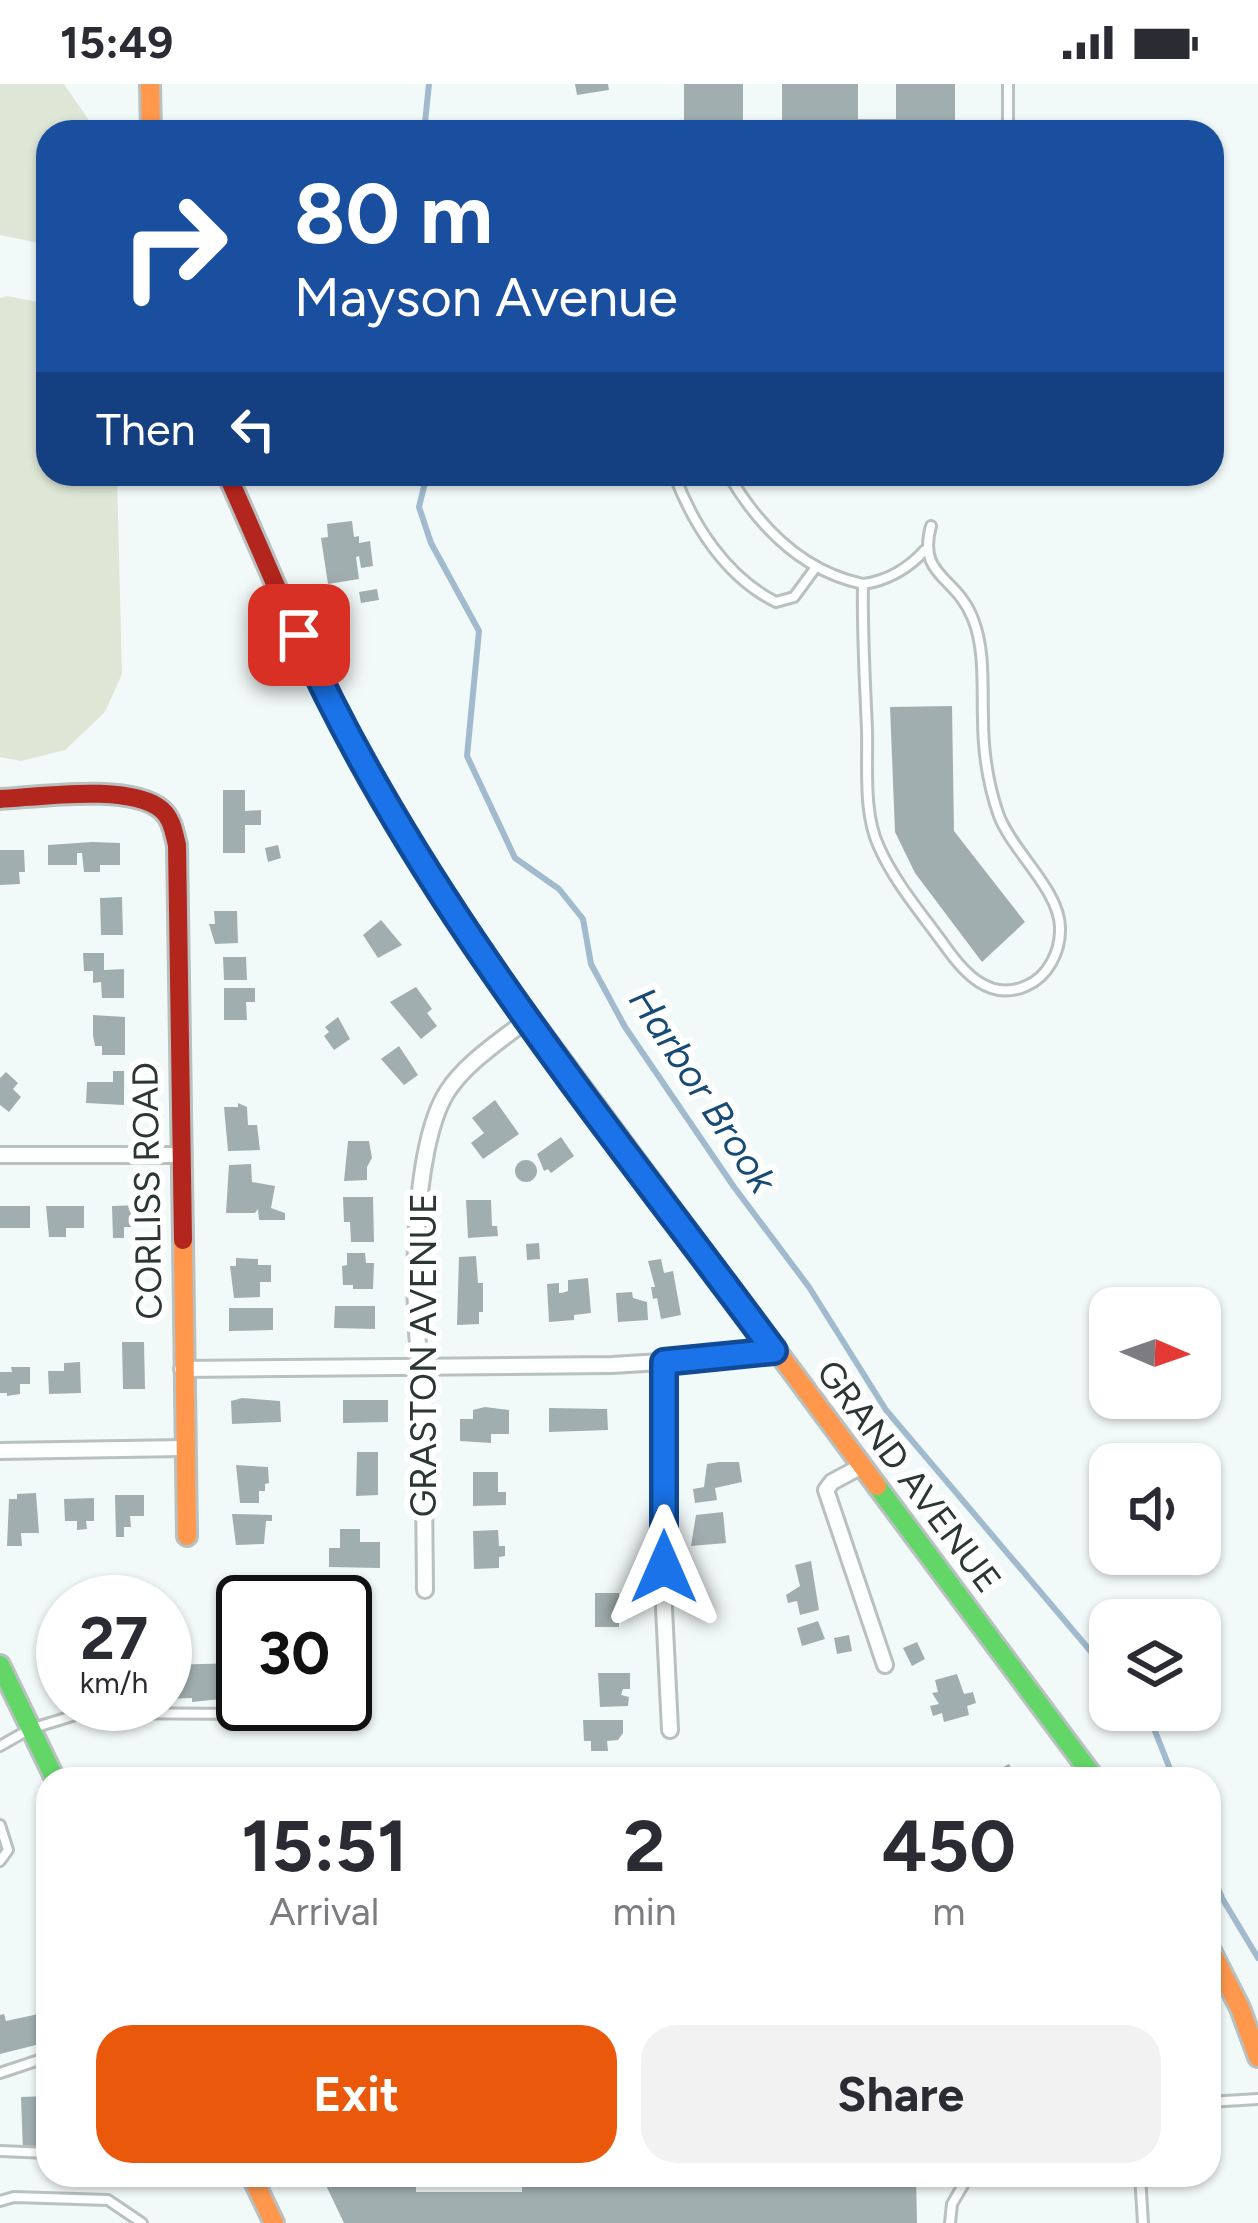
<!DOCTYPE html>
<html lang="en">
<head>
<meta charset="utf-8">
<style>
	body { margin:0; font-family:Figtree,sans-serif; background:#f2f2f3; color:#2b2b33; height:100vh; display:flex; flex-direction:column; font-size:45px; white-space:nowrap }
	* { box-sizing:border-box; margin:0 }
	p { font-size:39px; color:#7c7c81 }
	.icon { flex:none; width:66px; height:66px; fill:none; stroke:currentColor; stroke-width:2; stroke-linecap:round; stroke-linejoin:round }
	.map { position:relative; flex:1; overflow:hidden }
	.drawer { position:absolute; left:36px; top:1683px; width:1185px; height:420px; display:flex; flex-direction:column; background:#fff; border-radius:36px; box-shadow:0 3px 9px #0004 }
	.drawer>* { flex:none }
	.banner { position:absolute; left:36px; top:36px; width:1188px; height:366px; border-radius:36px; box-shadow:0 3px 9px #0004; background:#1a4fa0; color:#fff; overflow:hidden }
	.needle { width:78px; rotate:92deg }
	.controls { position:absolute; left:1089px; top:1203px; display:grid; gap:24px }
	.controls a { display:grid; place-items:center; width:132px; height:132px; border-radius:24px; background:#fff; box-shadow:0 3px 9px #0004; font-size:60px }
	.speed { position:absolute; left:36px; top:1491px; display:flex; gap:24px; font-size:60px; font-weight:700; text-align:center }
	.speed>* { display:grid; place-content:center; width:156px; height:156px; border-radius:50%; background:#fff; box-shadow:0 3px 9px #0004; line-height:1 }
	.speed small { font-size:30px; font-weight:400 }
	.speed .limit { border:6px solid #111; border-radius:18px; background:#fff; color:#111 }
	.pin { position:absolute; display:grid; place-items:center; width:102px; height:102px; color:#fff; margin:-51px; border-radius:24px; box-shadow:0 6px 18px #0006 }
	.me { position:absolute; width:132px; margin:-66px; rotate:0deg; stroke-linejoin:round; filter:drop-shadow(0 0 9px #0008) }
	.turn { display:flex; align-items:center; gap:42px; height:252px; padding:0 60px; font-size:54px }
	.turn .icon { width:156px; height:156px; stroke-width:2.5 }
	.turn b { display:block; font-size:84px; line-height:102px }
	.then { display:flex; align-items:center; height:114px; padding:0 60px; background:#0003; gap:24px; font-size:45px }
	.eta { display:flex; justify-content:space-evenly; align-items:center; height:204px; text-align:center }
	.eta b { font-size:72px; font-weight:700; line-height:84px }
	.cta { display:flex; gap:24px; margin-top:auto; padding:24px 60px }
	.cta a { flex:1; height:138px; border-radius:36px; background:#ea580c; color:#fff; font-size:48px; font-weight:700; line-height:138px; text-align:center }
	.cta a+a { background:#f2f2f3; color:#2b2b33 }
	.status { display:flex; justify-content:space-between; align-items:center; height:84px; padding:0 60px; background:#fff; direction:ltr }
	.status svg { height:33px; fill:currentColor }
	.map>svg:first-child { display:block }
	.pitch { fill:#dee7d6 }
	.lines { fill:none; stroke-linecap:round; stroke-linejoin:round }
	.stream { stroke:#a1bace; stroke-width:6 }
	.building { fill:#a1aeaf }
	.lane-casing { stroke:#b8c1bf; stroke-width:14 }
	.street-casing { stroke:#b8c1bf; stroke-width:20 }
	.fast-casing { stroke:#b8c1bf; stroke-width:24 }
	.slow-casing { stroke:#b8c1bf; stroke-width:24 }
	.jam-casing { stroke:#b8c1bf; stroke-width:24 }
	.lane { stroke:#fdfefe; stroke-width:8 }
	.street { stroke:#fdfefe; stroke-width:14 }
	.fast { stroke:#63d668; stroke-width:18 }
	.slow { stroke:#ff974d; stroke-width:18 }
	.jam { stroke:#b3261e; stroke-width:18 }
	.route-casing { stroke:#114b97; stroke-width:30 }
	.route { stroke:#1a73e8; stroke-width:21 }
	.labels { text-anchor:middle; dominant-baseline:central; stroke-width:12; stroke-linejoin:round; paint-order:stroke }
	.street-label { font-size:36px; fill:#2c3735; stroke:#fff }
	.water-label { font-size:39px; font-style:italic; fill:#174b73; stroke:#fff }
</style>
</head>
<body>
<div class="status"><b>15:49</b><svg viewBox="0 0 49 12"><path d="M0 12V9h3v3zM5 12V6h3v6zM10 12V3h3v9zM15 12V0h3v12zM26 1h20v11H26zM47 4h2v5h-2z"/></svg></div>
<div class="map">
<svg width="1258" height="2139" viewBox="0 0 1258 2139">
	<rect width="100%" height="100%" fill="#f2faf9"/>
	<!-- pitch -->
	<g class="pitch">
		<path d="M0,0h64l24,35v13h-40v113l-48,-10z"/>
		<path d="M7,212l41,8v170h69l5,200 -17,38 -40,38 -44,11 -21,-4v-459z"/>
	</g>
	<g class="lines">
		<!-- stream -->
		<g class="stream">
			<path d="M424,48l5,-48"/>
			<path d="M427,390l-8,33 12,36 48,88 -12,125 48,102 44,31 24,30 8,45 34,63 109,160 75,100 77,123 224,264"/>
			<path d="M1141,1626l10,11 23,58"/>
			<path d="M1209,1782l13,32 36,60"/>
		</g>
	</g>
	<!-- building -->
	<g class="building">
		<path d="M575,0h33l1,6 -32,5z"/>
		<path d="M684,0h59v36h39v-36h76v35h38v-35h59v48h-271z"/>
		<path d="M352,437l2,16 5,-1v7l11,-2 3,25 -12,2 -2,-12 -3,1 3,22 -31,5 -7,-46 7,-1 -1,-13z"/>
		<path d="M377,505l2,11 -18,3 -2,-11z"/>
		<path d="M952,622l2,125 71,91 -43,40 -67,-89 -20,-41 -5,-125z"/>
		<path d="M223,706h22v21l16,-1v15h-16v28h-22z"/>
		<path d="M92,758l28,1v22h-20v7h-16l-2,-19h-5v12h-29v-20z"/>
		<path d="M278,761l3,13 -13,4 -3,-14z"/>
		<path d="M0,766h24l1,22h-6l1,12 -20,1z"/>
		<path d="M122,813l1,38h-22l-1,-37z"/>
		<path d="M214,827h23l1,32 -23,1 -6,-20h6z"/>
		<path d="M381,836l21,25 -24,13 -15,-23z"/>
		<path d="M83,869h21v17l20,-1v29h-22l-1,-16 -8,1v-12h-9z"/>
		<path d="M223,873h23l1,23h-23z"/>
		<path d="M416,903l16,22 -5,4 10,13 -16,13 -31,-37z"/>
		<path d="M224,904h31v14h-9l1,18h-23z"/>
		<path d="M93,931l32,2v38h-23v-9h-7l-2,-11z"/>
		<path d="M338,933l12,22 -16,11 -10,-14 5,-4 -4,-5z"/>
		<path d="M399,962l19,29 -14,10 -23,-26z"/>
		<path d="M113,987h11v34l-38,-2 1,-21h26z"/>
		<path d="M6,988l12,11 -5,6 8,8 -12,15 -9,-7v-27z"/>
		<path d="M495,1016l24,34 -36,25 -12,-16 13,-10 -12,-15z"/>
		<path d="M238,1019l9,4 1,18h9l3,25 -32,1 -4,-44h14z"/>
		<path d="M561,1053l13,19 -23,17 -3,-4 -4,2 -7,-17z"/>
		<path d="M348,1057h21l3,17 -5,9v13l-23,1z"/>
		<circle cx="526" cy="1087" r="11"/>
		<path d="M251,1080l1,18 23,4 -4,22 14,5v7h-26l-1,-11 -3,4h-29l3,-48z"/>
		<path d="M343,1113h30l1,45h-23l-1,-20h-6z"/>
		<path d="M466,1116h25l1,26h5l1,10 -30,2z"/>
		<path d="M140,1121l1,22h-17v11h-11l-1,-32z"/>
		<rect x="0" y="1122" width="30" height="22"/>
		<path d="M46,1122h38v22h-18v9h-17z"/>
		<path d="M539,1159l1,16 -13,1 -1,-16z"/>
		<path d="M347,1169h18l1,10h8l-1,26h-20v-4h-10l-1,-19 5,-1z"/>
		<path d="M476,1172l2,27h5v29h-4v12l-22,1 2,-68z"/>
		<path d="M236,1174l22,1v6h13v17h-11v15l-26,1 -4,-32h6z"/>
		<path d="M661,1175l3,14 9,-2 8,44 -20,4 -4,-21 -4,1 -2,-12h4l-7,-26z"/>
		<path d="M588,1194l3,35 -17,2v5l-25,2 -2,-38 12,-1v10h3l6,-2v-11z"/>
		<path d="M632,1208l1,6 14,4 1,18 -30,2 -2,-29z"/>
		<path d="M335,1222h40v23l-41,-1z"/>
		<path d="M229,1224h44v22l-44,1z"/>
		<path d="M122,1258h22l1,47h-22z"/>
		<path d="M80,1278l1,31 -32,1 -1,-23h16v-8z"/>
		<path d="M11,1283h19v17h-10v10l-13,2v-3h-7v-21h12z"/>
		<path d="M242,1314l38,3 1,21 -49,2 -1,-23z"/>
		<path d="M343,1316h45v22l-45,1z"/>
		<path d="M485,1323l24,3v24h-18v9l-31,-2v-22h13v-9z"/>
		<path d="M549,1324l58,1 1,21 -59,2z"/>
		<path d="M357,1368h21v43l-22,1z"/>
		<path d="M719,1378h20l3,20 -27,6 2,12 -22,3 -2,-14 11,-2 3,-23z"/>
		<path d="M236,1381l32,2 1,16 -4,1v7h-6v12h-19z"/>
		<path d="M473,1388h25v20h8v13l-33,1z"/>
		<path d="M36,1409l3,40h-18l1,13h-15l2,-47h8v-5z"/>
		<path d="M115,1411h29v21h-14l1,11h-7v10h-8z"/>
		<path d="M94,1414v23h-8l1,8 -10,1v-9h-12l-1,-22z"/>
		<path d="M723,1428l3,31 -35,3 5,-31z"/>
		<path d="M232,1430l40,1v6h-6l-2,23 -28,1z"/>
		<path d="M340,1445h20v13h20v26l-51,-1v-19h11z"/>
		<path d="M498,1446l1,16h6v10l-6,1v11l-25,1 -1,-38z"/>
		<path d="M811,1477l8,49 -19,5 -3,-14 -9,2 -2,-8 14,-9 -5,-21z"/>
		<rect x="595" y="1509" width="24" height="34"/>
		<path d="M818,1537l7,18 -23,7 -5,-18z"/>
		<path d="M849,1551l3,16 -15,3 -3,-16z"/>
		<path d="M917,1558l8,17 -13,7 -9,-18z"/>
		<path d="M239,1579l1,34 -48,5v-4l-27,1v-34z"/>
		<path d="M598,1589h32v16h-7l-2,6 8,2 -1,9 -28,1z"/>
		<path d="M957,1590l7,20 9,-2 3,11 -9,3 2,9 -25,7 -2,-9 -9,3 -3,-10 9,-2 -7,-11 6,-1 -3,-12z"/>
		<path d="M583,1636h40v13l-5,7 -11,1 1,10h-17v-10h-7z"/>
		<path d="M1009,1680l8,15h-37z"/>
		<path d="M43,1929l5,1v28l-48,12v-39l4,-1 2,7z"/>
		<path d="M48,2012v44l-6,1v10l-19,1 -2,-55z"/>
		<path d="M321,2091h95v17h106v-17h394l1,48h-573z"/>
	</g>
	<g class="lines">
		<!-- lane casing -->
		<g class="lane-casing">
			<g id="lane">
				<path d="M1008,48v-48"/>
				<path d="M674,390c19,51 52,103 102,128l18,-5 22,-30"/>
				<path d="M728,390c31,53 73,97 135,110"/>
				<path d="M925,466c-16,18 -38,31 -62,34 -1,49 2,97 4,146 1,37 -4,83 12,117 16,36 43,67 66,99 19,27 45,56 81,40 22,-9 35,-35 34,-59 -1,-37 -47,-75 -61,-111 -11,-31 -16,-65 -16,-98 -1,-32 2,-69 -10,-99 -17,-44 -56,-42 -42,-93"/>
				<path d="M0,1662l30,-17 52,-16 176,1"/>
				<path d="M0,1741l8,25 -8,11"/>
				<path d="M0,1989l48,-16"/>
				<path d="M1209,2018l49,-3"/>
				<path d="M0,2067l48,2"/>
				<path d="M1140,2091l3,48"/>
				<path d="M0,2117l14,-4 94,3 34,23"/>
				<path d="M950,2139l2,-19 17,-29"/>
			</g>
		</g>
		<!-- street casing -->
		<g class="street-casing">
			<g id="street">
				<path d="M0,1071h179"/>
				<path d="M665,1278l-1,246 6,122"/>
				<path d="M182,1285l430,-4 114,-7 48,-7"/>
				<path d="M0,1367l183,-3"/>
				<path d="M860,1383l-28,15 -6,8 59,175"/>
				<path d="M425,1506l-2,-208c-13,-67 -12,-233 24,-290 19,-30 55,-52 82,-74"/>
			</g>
		</g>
		<!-- fast casing -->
		<g class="fast-casing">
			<g id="fast">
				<path d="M877,1402l218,293"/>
				<path d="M0,1581l55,114"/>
			</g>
		</g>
		<!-- slow casing -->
		<g class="slow-casing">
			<g id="slow">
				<path d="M150,0l1,48"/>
				<path d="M550,961l327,441"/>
				<path d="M183,1156l4,296"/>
				<path d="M1209,1863l31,61 18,49"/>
				<path d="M251,2091l23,48"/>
			</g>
		</g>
		<!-- jam casing -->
		<g class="jam-casing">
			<g id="jam">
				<path d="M227,390c47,105 90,215 148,314 52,90 113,174 175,257"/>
				<path d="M0,715c39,-2 131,-16 162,11 10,9 12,23 15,35l6,395"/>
			</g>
		</g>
		<!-- lane -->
		<use href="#lane" class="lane"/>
		<!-- street -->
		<use href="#street" class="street"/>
		<!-- fast -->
		<use href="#fast" class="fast"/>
		<!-- slow -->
		<use href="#slow" class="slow"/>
		<!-- jam -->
		<use href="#jam" class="jam"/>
	</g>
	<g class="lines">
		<!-- route casing -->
		<g class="route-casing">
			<path id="route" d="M299,551c116,260 307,488 475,716l-110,11v205"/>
		</g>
		<!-- route -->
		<use href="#route" class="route"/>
	</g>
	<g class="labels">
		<!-- street labels -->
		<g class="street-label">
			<text transform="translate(147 1107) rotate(-91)">CORLISS ROAD</text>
			<text transform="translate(423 1271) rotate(-90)">GRASTON AVENUE</text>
			<text transform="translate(909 1392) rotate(53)">GRAND AVENUE</text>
		</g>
		<!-- water labels -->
		<g class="water-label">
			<text transform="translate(703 1006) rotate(57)">Harbor Brook</text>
		</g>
	</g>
</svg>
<div class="controls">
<a><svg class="needle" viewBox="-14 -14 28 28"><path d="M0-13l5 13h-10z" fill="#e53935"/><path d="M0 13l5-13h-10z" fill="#7c7c81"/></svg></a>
<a><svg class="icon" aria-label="sound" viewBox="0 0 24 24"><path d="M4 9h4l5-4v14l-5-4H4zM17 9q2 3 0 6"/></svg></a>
<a><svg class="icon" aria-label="layers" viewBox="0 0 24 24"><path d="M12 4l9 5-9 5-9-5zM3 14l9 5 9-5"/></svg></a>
</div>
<div class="speed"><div>27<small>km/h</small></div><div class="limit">30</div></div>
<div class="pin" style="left:299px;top:551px;background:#d93025"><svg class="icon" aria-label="arrive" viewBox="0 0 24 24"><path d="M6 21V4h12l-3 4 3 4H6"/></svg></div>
<svg class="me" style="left:664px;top:1483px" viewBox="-20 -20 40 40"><path d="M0-17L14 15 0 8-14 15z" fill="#1a73e8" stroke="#fff" stroke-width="4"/></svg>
<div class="banner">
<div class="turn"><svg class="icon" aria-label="right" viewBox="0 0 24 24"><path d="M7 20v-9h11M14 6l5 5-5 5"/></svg><div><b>80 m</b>Mayson Avenue</div></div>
<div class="then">Then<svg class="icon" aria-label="left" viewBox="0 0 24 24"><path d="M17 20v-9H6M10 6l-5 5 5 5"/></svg></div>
</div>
<section class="drawer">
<div class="eta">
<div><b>15:51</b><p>Arrival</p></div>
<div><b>2</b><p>min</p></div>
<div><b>450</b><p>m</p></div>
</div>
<div class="cta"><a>Exit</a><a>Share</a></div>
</section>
</div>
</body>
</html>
